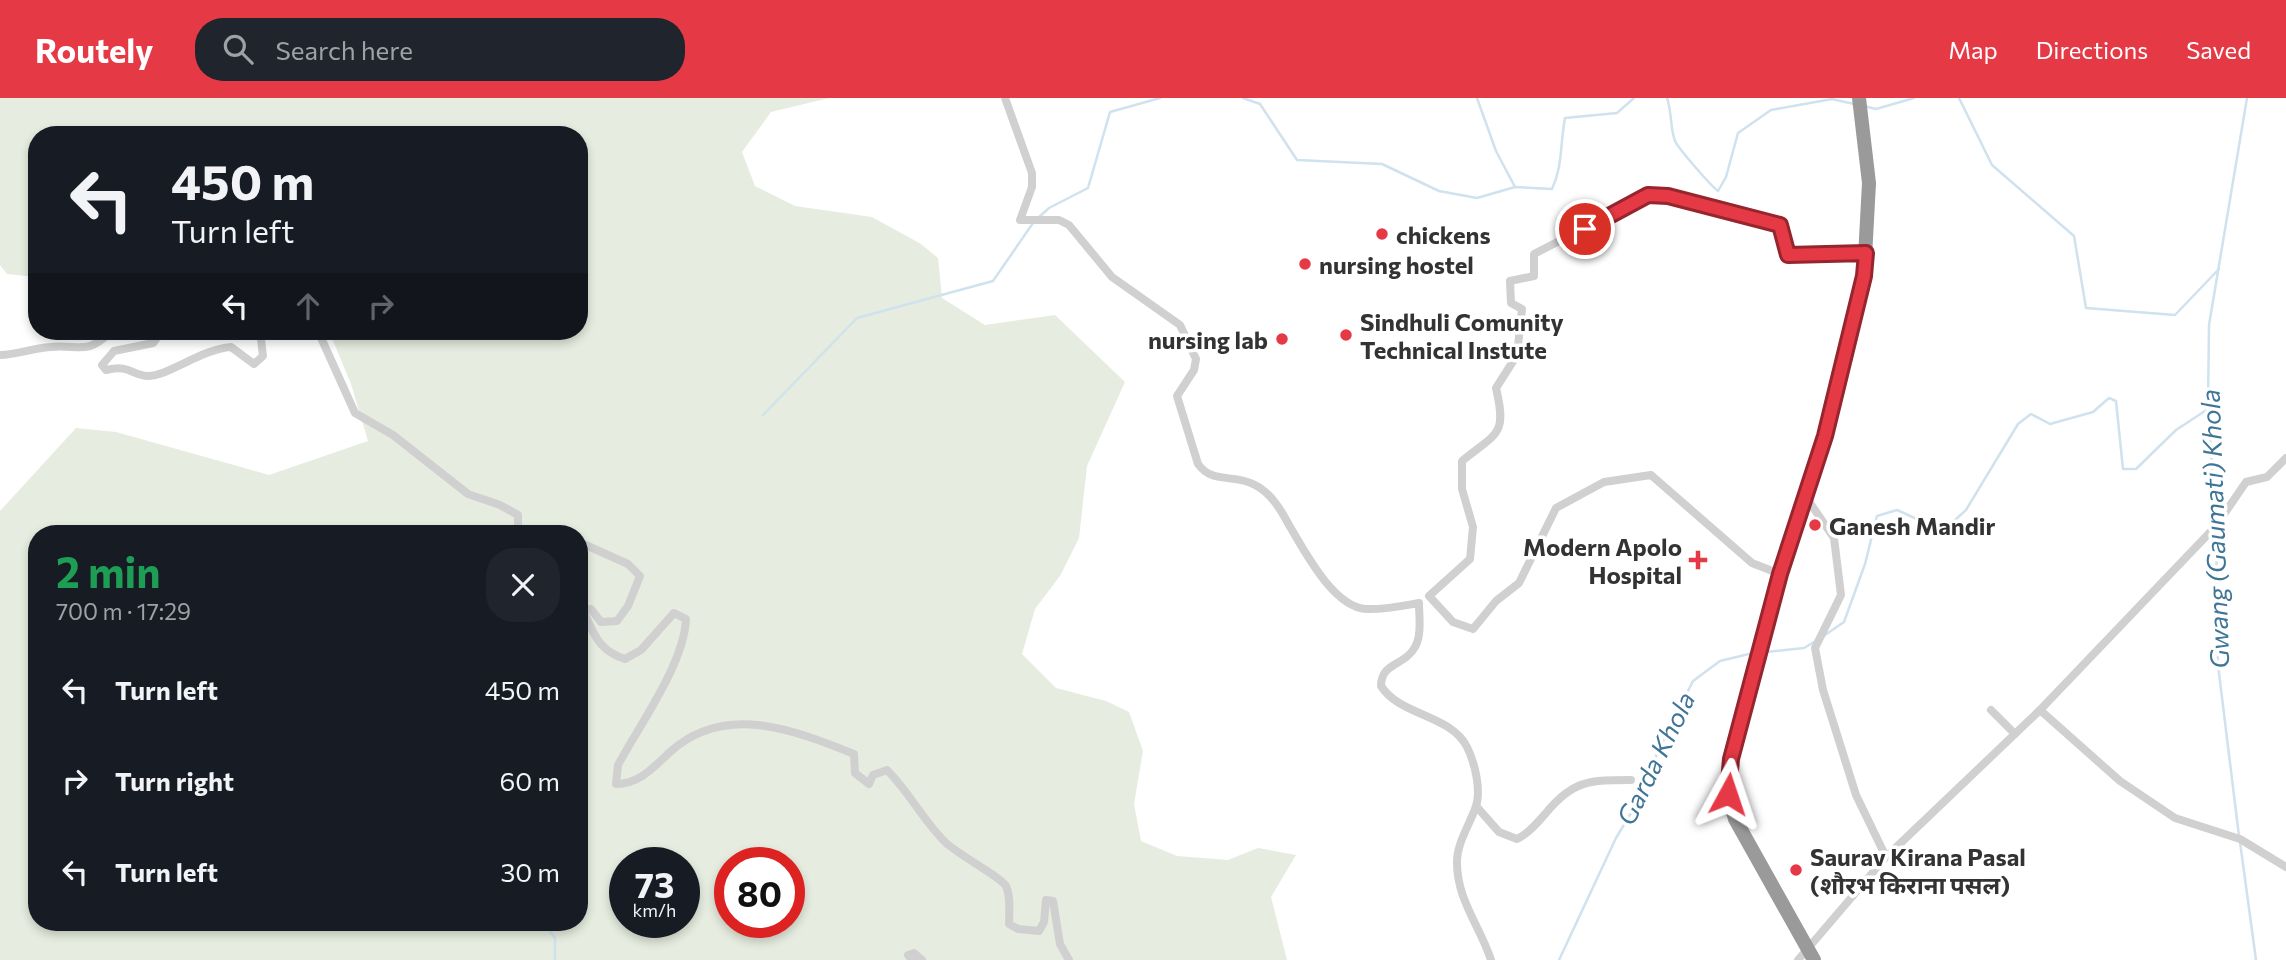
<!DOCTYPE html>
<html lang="en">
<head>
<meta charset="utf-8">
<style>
	body { margin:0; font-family:Commissioner,"Noto Sans Devanagari",sans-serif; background:#20242c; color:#f1f3f6; height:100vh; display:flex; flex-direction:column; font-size:26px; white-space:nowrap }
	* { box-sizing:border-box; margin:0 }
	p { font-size:23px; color:#9ea1a6 }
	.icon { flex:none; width:38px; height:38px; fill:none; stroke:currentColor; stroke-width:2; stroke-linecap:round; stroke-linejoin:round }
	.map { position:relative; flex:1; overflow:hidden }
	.drawer { position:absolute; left:28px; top:427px; width:560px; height:406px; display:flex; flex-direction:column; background:#171b24; border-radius:28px; box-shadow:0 4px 10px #0003 }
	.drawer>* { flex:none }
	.banner { position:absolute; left:28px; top:28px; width:560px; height:214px; border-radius:28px; box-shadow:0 4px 10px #0003; background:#171b24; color:#f1f3f6; overflow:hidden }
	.speed { position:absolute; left:609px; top:749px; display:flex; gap:14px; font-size:35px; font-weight:700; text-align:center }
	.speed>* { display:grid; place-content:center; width:91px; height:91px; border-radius:50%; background:#171b24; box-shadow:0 4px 10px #0003; line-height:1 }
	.speed small { font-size:18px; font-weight:400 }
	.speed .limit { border:10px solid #d22; background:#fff; color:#111 }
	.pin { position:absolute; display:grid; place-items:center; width:60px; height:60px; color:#fff; margin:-30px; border:4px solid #fff; border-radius:50%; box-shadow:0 2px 7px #0007 }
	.me { position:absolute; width:77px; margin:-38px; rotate:5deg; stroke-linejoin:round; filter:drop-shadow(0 0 5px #0008) }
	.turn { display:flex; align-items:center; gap:24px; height:147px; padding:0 28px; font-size:32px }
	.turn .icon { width:91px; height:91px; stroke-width:2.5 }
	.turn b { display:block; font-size:49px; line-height:60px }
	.lanes { display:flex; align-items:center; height:66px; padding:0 28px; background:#0003; justify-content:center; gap:35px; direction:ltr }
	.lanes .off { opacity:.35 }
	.round { display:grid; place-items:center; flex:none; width:74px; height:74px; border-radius:28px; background:#20242c }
	.overview { display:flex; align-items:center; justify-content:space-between; height:119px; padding:0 28px }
	h1 { font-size:42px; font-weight:700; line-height:52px; color:#1e9e55 }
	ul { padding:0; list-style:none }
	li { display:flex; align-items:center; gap:21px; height:91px; padding:0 28px }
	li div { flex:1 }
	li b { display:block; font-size:26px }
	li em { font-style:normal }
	header { display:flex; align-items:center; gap:42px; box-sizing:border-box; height:98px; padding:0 35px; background:#e63946; color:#fff }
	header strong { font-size:33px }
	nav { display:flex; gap:38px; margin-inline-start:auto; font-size:24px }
	.search { width:490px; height:63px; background:#20242c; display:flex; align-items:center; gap:18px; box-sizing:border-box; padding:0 24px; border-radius:28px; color:#9ea1a6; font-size:26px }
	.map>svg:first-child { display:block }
	.green { fill:#e6ecdf; fill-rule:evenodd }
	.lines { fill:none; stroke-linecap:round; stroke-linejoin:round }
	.stream { stroke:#cfe2ee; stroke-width:2.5 }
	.street { stroke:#d0d0d0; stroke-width:8 }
	.highway { stroke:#9a9a9a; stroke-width:14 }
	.route-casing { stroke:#96252e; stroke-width:18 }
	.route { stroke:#e63946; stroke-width:12 }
	.poi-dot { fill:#e63946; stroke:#fff; stroke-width:2.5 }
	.labels { text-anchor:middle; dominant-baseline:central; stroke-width:7; stroke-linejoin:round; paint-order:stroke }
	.poi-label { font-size:24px; font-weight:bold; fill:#333; stroke:#fff; text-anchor:start }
	.water-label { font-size:26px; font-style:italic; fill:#3f7597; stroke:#fff }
</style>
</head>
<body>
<header>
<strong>Routely</strong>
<div class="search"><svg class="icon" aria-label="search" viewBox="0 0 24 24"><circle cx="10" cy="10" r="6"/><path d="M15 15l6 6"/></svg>Search here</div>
<nav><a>Map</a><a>Directions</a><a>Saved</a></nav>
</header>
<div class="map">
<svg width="2286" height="862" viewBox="0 0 2286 862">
	<rect width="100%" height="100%" fill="#fff"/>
	<!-- green -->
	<path class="green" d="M0,0h829l-58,14 -29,40 13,34 40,20 77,11 49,27 17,14 4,40 43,27 70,-10 70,67 -38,84 -8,72 -19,38 -25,33 -13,45 34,34 50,13 23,11 14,39 -9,53 7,37 36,15 51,4 30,-12 38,7 -25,42 16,63h-1287v-449l76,-83 40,4 153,43 99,-34 -17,-57 -22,-53h250v-196h-542v142l-30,-3 -7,-9zM37,436h542v388h-542zM625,765h59v59h-59zM730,765h59v59h-59z"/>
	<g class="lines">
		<!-- stream -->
		<g class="stream">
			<path d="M1243,0l17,6 37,56 85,4 57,27 38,7 38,-11 37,2c11,-23 8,-46 13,-71l52,-5 17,-15"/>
			<path d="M1477,0l19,53 19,36"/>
			<path d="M1667,0c5,14 3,30 8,43 3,7 36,45 43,50l8,-14 12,-44 33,-23 61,-11 22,5"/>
			<path d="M1959,0l33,67 82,71 12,72 89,7 44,-46"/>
			<path d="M1864,8l12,3 38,-11"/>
			<path d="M1038,120l11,-10 39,-20 22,-76 50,-14"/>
			<path d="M763,317l94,-97 136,-37 40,-58"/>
			<path d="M2216,424l-8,-113 1,-84 38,-227"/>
			<path d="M2216,431l2,136 21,171"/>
			<path d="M1825,537l19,-13 21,-58 12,-48 20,-6 46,21 23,-21 52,-86 13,-10 19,10 43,-12 16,-14 7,3 7,68h13l40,-39 32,-21"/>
			<path d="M1766,554l38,-4 10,-6"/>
			<path d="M2240,744l16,118"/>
			<path d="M543,824l12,16v22"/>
			<path d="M1559,862l57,-122 33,-55 8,-30 36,-72 27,-20 33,-8"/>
		</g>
		<!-- street -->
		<g class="street">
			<path d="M1005,0l27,75v14l-12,33h39l10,5 43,52 68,48 16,34 -2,11 -17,26 21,68c15,21 36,9 57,21 16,8 26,25 34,40 15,25 44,82 77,84 17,1 36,-3 53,-6 0,13 3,32 -4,44 -10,19 -34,15 -34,39 19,30 69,28 86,61 8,16 15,45 8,62 -6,16 -17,33 -18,51 -1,39 23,66 34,100"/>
			<path d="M162,233l-9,12 -39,8 -12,14 4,5c24,-6 26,6 42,6 20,0 54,-27 83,-29l23,17 9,-8 -3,-25"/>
			<path d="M318,233l37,82 38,22 75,59 32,11 18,10v19"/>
			<path d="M0,257c17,0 33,-7 50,-8 30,-3 35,9 61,-15l32,4 10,-5"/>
			<path d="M1806,399l28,41 7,57 -26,53 8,42 33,105 30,62"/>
			<path d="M579,444l49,22 12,12 -12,30 -11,15 -16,1 -10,-13 -8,2c12,24 15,39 42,48l16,-9 33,-37 12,6c-2,45 -46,105 -68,146l-2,19c23,0 38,-17 54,-32 55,-50 124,-22 184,2l1,19 14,11 4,-9 14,-5c22,22 36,50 58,72 12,12 56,35 61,44 5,11 3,26 3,38l9,5 21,2 5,-9 2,-22 7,1 7,43 9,16"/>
			<path d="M1780,476l-28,-11 -101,-88 -47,7 -48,26 -37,75 -23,18 -23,28 -20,-7 -24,-26 41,-37 3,-32 -11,-38v-28c36,-29 45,-26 34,-73l21,-33 5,-46 -11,-6 -1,-22 24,-5v-22l114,-59c31,2 58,15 88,21 15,2 30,2 44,8l8,31 78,-2"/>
			<path d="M1991,612l24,24"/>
			<path d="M2040,612l80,71 55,37 65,21 46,28"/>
			<path d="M1476,708l23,26 18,7c12,-6 20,-16 29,-26 27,-33 44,-33 85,-33"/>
			<path d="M912,862l-4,-5 6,-2 8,7"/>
			<path d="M1798,862l88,-103 154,-147 176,-184 30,-44 21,-5 19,-19"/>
		</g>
		<!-- highway -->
		<path class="highway" d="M1814,862l-79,-141 -7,-25 1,-23 51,-197 45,-138 39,-160 5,-93 -10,-85"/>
	</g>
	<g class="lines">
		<!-- route casing -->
		<g class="route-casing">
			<path id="route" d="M1585,131l63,-34 20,1 112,29 8,30 78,-2 -2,23 -39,160 -45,138 -49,185 -3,35"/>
		</g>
		<!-- route -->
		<use href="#route" class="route"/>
	</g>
	<!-- markers -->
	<g class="poi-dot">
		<circle cx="1382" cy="136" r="7"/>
		<circle cx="1305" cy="166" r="7"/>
		<circle cx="1346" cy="237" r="7"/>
		<circle cx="1282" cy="241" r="7"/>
		<circle cx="1815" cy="427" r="7"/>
		<path d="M1694.5 451.5h7v7h7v7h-7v7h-7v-7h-7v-7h7z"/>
		<circle cx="1796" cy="772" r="7"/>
	</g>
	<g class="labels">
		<!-- poi labels -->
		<g class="poi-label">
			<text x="1396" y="136">chickens</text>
			<text x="1319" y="166">nursing hostel</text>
			<text x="1360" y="223">Sindhuli Comunity<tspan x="1360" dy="28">Technical Instute</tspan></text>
			<text x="1268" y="241" text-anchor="end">nursing lab</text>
			<text x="1829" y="427">Ganesh Mandir</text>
			<text x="1682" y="448" text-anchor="end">Modern Apolo<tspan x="1682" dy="28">Hospital</tspan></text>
			<text x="1810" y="758">Saurav Kirana Pasal<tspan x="1810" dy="28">(शौरभ किराना पसल)</tspan></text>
		</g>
		<!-- water labels -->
		<g class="water-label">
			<text transform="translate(2214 431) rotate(-92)">Gwang (Gaumati) Khola</text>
			<text transform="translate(1655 660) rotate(-64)">Garda Khola</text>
		</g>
	</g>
</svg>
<div class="speed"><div>73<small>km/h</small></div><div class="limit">80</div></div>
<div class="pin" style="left:1585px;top:131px;background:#d93025"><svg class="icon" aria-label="arrive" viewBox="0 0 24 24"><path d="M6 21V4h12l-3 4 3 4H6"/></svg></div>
<svg class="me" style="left:1728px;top:696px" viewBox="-20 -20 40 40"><path d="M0-17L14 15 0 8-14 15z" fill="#e63946" stroke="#fff" stroke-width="4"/></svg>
<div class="banner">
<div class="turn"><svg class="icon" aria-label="left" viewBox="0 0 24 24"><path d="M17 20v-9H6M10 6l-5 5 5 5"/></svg><div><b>450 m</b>Turn left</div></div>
<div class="lanes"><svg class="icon" aria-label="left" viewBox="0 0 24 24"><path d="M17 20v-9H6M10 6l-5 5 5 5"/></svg><svg class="icon off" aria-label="ahead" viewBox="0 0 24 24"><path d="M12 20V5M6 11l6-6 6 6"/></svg><svg class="icon off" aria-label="right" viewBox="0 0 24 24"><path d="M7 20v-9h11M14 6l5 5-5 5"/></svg></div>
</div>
<section class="drawer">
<div class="overview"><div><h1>2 min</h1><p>700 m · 17:29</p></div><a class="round"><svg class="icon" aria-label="close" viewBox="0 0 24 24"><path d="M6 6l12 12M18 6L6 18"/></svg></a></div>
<ul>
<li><svg class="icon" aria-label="left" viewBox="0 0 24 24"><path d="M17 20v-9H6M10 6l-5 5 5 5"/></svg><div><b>Turn left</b></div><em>450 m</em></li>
<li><svg class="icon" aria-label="right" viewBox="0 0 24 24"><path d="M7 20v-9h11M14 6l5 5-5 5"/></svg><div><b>Turn right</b></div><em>60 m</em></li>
<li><svg class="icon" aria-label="left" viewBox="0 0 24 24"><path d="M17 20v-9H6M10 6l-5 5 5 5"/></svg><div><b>Turn left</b></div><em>30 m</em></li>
</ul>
</section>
</div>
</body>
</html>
